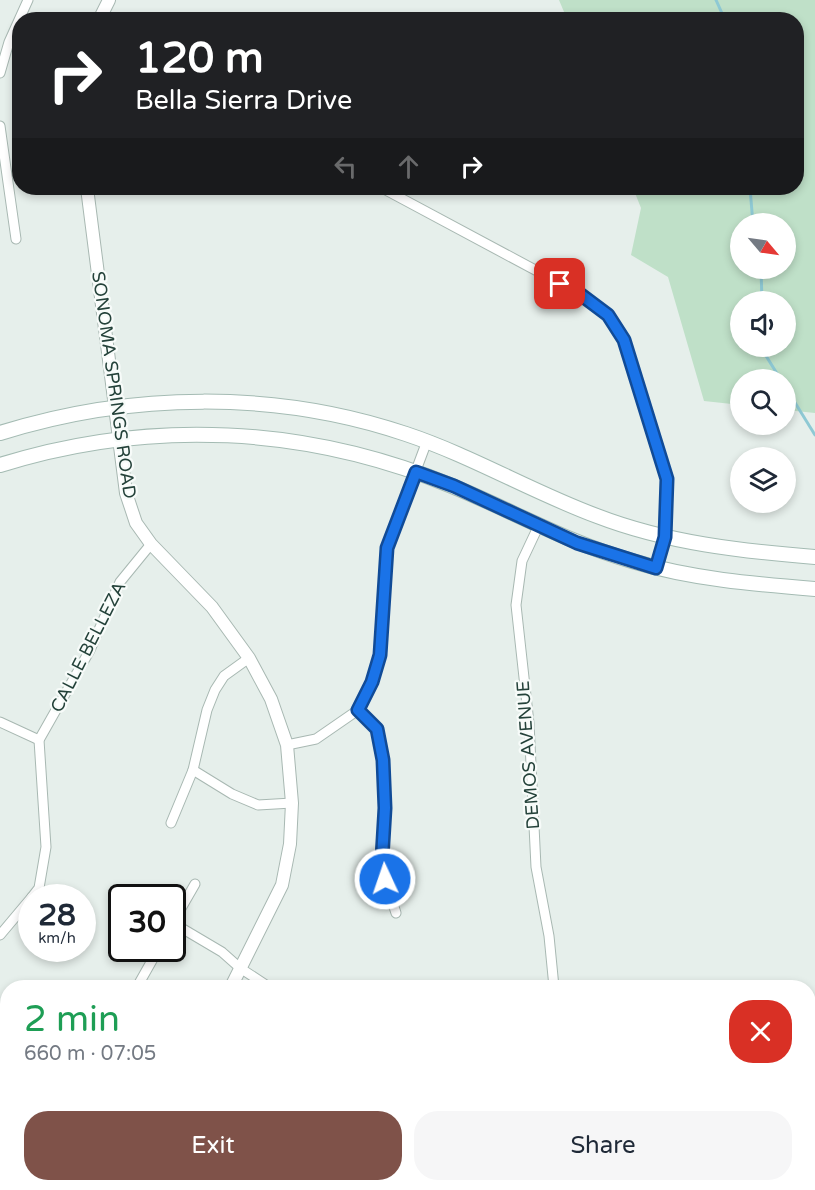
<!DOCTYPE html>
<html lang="en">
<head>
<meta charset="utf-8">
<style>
	body { margin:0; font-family:"Varela Round",sans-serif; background:#f6f6f7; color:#1f2937; height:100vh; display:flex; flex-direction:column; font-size:22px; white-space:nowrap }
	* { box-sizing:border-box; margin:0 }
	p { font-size:20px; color:#747a83 }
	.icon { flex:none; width:33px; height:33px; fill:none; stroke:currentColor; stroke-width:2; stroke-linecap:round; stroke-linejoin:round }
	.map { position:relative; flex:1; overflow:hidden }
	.sheet { position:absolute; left:0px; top:980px; width:816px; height:212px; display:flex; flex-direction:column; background:#fff; border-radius:24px 24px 0 0; box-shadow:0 3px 9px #0003 }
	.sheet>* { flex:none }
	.hud { position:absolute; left:12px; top:12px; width:792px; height:183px; border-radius:24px; box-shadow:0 3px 9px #0003; background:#202124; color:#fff; overflow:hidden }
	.needle { width:39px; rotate:119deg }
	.controls { position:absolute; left:730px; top:213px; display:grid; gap:12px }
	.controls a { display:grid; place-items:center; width:66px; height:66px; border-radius:50%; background:#fff; box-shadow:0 3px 9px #0003; font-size:30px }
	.speed { position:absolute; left:18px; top:884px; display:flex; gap:12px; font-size:30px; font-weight:700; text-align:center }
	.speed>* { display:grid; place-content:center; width:78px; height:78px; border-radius:50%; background:#fff; box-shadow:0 3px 9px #0003; line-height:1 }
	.speed small { font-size:15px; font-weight:400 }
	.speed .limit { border:3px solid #111; border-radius:9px; background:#fff; color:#111 }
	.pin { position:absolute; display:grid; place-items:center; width:51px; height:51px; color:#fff; margin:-26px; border-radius:12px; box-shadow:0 3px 9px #0006 }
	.me { position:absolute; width:66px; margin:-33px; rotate:357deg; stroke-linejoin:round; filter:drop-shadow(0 0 4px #0008) }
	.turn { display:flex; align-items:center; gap:21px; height:126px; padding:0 24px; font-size:27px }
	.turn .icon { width:78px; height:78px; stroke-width:2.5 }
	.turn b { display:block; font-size:42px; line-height:51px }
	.lanes { display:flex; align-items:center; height:57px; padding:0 24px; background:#0003; justify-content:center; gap:30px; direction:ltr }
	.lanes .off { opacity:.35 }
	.round { display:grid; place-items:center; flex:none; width:63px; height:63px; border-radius:24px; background:#f6f6f7 }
	.overview { display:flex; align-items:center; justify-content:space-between; height:102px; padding:0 24px }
	h1 { font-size:36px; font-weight:600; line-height:45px; color:#1e9e55 }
	.primary-button { display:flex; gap:12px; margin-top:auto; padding:12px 24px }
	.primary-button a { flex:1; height:69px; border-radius:24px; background:#7f5249; color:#fff; font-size:24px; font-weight:600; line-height:69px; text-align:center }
	.primary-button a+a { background:#f6f6f7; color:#1f2937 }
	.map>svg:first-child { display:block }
	.green { fill:#bfe0c8; fill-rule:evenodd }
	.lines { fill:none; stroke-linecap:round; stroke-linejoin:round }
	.stream { stroke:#8ec9d4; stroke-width:3 }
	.minor-casing { stroke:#a8b8b2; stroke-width:11 }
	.tertiary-casing { stroke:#a8b8b2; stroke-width:14 }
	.secondary-casing { stroke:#a4bbb3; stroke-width:16 }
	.minor { stroke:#fff; stroke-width:9 }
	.tertiary { stroke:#fff; stroke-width:12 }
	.secondary { stroke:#fff; stroke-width:14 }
	.route-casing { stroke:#114b97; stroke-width:15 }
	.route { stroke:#1a73e8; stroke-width:10 }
	.labels { text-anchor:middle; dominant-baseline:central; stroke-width:4.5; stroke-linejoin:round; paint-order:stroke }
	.street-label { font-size:18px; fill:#24423a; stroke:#f7fbf9 }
</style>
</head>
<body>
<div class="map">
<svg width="815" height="1190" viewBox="0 0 815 1190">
	<rect width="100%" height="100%" fill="#e6efeb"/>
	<!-- green -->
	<path class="green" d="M559,0h256v413l-29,-3v-30h-45v25l-37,-4 -36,-124 -37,-22 10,-47 -8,-20h163v-168l-229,-1zM741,224h45v44h-45zM741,302h45v44h-45z"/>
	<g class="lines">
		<!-- stream -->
		<g class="stream">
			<path d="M716,0l9,20"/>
			<path d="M750,188l3,36"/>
			<path d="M761,268l1,34"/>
			<path d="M763,346v5l18,29"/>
			<path d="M786,388l29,47"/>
		</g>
		<!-- minor casing -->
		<g class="minor-casing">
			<g id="minor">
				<path d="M0,73l9,-31 19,-42"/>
				<path d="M0,126l16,113"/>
				<path d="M382,188l198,106 28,21 16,26 43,138 -2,58 -9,31"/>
				<path d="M538,527l-16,34 -6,44 13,118 7,144 13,69 5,51"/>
				<path d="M358,710l19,20 6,30 2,48 -3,50 3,21 11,34"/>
				<path d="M0,722l39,18"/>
				<path d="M287,745l29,-6 42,-29 14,-28 8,-27 7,-107 40,-107"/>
				<path d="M193,770l39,24 26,11 34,-2"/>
				<path d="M171,823l22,-53 14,-60 8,-20 9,-14 25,-18"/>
				<path d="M32,897l7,-9 7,-41 -7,-107 51,-90 30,-68 31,-38"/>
				<path d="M173,923l49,29 18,16 29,19"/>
				<path d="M172,924l23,-40"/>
				<path d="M0,935l32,-38"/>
				<path d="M137,987l22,-39"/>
				<path d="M351,1184l13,6"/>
				<path d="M556,1184l3,6"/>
			</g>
		</g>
		<!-- tertiary casing -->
		<g class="tertiary-casing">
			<g id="tertiary">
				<path d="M99,20l10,-20"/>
				<path d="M87,188l39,305 10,30 15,21 61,63 37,51 22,41 16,46 5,58 -2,41 -8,41 -51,102"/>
				<path d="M196,1184v6"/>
			</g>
		</g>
		<!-- secondary casing -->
		<g class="secondary-casing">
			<g id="secondary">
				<path d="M0,433c130,-41 276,-43 406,1 66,22 126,58 191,82 70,27 144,35 218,41"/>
				<path d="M0,465c150,-47 307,-39 452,21 61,25 116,57 180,75 60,18 121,23 183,28"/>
			</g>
		</g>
		<!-- minor -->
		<use href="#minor" class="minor"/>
		<!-- tertiary -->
		<use href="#tertiary" class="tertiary"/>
		<!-- secondary -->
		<use href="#secondary" class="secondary"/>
	</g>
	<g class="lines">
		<!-- route casing -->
		<g class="route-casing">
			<path id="route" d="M385,879l-3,-21 3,-50 -2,-48 -6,-31 -19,-19 14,-28 8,-27 7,-107 29,-76 38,14 123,57 79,25 9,-31 2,-58 -43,-139 -16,-25 -28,-21 -20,-10"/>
		</g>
		<!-- route -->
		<use href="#route" class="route"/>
	</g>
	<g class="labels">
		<!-- street labels -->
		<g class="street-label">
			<text transform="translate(114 385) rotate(82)">SONOMA SPRINGS ROAD</text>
			<text transform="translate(88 647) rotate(-63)">CALLE BELLEZA</text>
			<text transform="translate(528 755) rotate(-94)">DEMOS AVENUE</text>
		</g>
	</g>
</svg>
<div class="controls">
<a><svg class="needle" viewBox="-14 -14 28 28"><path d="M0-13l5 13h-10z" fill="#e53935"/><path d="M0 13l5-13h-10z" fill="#747a83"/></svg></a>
<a><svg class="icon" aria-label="sound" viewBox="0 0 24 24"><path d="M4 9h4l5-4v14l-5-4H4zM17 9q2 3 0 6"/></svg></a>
<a><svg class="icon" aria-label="search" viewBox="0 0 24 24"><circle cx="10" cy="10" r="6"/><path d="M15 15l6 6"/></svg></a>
<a><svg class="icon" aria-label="layers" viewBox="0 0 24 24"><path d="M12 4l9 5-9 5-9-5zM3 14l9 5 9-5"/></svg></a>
</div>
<div class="speed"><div>28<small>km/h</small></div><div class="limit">30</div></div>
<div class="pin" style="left:560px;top:284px;background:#d93025"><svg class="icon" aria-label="arrive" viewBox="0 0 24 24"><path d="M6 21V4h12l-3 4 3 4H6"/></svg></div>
<svg class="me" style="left:385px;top:879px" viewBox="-20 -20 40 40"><circle r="17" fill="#1a73e8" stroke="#fff" stroke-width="3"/><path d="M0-11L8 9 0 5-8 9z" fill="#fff"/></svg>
<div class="hud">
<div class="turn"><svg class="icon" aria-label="right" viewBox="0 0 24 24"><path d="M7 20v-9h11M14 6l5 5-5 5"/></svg><div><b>120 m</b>Bella Sierra Drive</div></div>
<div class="lanes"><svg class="icon off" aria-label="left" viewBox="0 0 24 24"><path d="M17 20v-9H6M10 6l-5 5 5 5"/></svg><svg class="icon off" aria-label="ahead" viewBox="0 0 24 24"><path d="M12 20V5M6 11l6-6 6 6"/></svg><svg class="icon" aria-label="right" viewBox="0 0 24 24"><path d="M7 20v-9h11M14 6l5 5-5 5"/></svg></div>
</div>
<section class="sheet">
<div class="overview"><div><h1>2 min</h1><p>660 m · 07:05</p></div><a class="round" style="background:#d93025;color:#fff"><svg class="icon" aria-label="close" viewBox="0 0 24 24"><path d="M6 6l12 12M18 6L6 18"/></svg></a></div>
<div class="primary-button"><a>Exit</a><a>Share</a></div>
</section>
</div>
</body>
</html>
